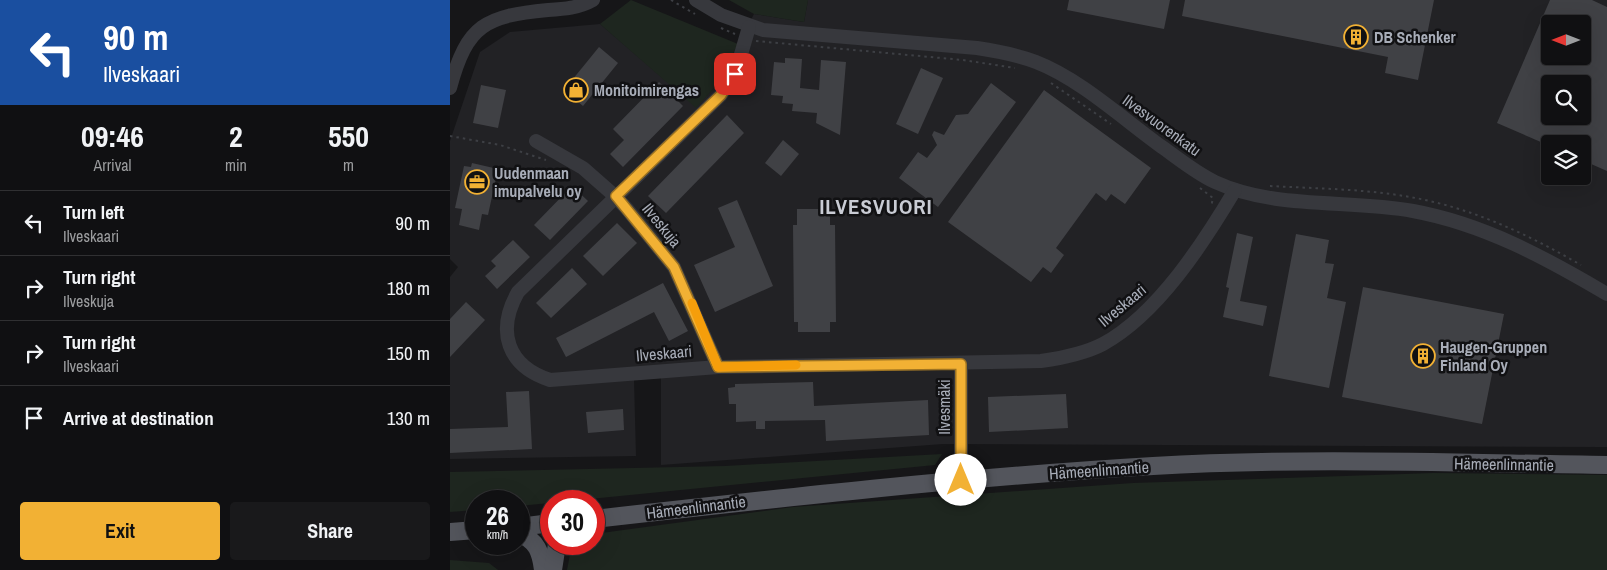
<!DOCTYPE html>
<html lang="en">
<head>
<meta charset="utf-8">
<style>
	body { margin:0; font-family:"Archivo Narrow",sans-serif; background:#19191b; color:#f1f3f6; height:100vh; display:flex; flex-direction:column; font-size:19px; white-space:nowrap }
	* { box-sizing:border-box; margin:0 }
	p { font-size:16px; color:#9c9d9f }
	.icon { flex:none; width:28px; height:28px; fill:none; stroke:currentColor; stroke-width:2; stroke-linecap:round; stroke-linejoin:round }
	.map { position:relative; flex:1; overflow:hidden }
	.panel { display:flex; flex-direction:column; background:#101012; width:450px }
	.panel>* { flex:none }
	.banner { background:#1a4fa0; color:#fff; overflow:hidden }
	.needle { width:32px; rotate:270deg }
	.fabs { position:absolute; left:1091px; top:15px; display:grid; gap:10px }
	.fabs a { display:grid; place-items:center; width:50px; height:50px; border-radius:5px; background:#101012; box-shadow:0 5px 20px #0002,0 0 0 1px #303032; font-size:25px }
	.speed { position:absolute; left:15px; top:490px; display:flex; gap:10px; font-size:25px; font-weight:700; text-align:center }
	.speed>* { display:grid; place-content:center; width:65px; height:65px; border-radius:50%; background:#101012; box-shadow:0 5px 20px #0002,0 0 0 1px #303032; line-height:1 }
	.speed small { font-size:12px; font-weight:400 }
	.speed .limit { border:8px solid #d22; background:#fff; color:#111 }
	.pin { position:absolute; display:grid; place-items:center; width:42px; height:42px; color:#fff; margin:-21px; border-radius:10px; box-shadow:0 2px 8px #0006 }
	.me { position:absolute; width:55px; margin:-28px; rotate:0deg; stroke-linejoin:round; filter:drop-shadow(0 0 4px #0008) }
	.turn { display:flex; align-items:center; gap:18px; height:105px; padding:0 20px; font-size:22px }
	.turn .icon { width:65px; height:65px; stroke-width:2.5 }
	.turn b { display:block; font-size:35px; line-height:42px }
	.eta { display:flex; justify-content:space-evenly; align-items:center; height:85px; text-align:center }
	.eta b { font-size:30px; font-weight:800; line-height:35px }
	.primary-button { display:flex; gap:10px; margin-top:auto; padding:10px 20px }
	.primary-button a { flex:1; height:58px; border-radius:5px; background:#f2b134; color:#111; font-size:20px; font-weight:800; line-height:58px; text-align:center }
	.primary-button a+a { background:#19191b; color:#f1f3f6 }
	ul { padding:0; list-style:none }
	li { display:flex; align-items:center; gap:15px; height:65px; padding:0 20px; border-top:1px solid #303032 }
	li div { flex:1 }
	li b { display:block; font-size:19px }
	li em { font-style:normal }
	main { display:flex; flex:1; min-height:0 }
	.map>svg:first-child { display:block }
	.built { fill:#222225; fill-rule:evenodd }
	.green { fill:#1e261f }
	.building { fill:#404145; fill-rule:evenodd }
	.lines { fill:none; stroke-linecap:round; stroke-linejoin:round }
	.path { stroke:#3d3f44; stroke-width:2; stroke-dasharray:2.5 4; stroke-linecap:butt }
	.minor { stroke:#37383d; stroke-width:14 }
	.major { stroke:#53555c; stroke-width:18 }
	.route-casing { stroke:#9d7322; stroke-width:12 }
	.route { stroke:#f2b134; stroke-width:9 }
	.slow { stroke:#f59e0b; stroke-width:9 }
	.labels { text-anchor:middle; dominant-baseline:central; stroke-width:5; stroke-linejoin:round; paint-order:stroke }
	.poi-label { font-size:16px; font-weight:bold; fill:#a8adb8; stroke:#111113; text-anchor:start }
	.street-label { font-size:16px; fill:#a8adb8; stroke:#111113 }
	.district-label { font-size:21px; font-weight:bold; letter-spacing:1px; fill:#c9ccd4; stroke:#111113 }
</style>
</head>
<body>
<main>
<section class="panel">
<div class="banner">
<div class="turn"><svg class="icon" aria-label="left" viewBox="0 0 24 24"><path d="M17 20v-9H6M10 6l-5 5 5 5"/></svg><div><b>90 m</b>Ilveskaari</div></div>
</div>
<div class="eta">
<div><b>09:46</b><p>Arrival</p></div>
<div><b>2</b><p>min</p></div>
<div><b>550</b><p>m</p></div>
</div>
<ul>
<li><svg class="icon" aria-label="left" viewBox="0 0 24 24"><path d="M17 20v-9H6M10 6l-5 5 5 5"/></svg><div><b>Turn left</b><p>Ilveskaari</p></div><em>90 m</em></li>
<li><svg class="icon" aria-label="right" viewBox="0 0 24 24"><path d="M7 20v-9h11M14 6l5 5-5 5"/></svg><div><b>Turn right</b><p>Ilveskuja</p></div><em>180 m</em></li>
<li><svg class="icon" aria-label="right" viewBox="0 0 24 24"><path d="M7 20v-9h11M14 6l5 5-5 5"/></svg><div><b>Turn right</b><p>Ilveskaari</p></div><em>150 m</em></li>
<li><svg class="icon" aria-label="arrive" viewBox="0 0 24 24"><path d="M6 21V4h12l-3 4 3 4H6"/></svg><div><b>Arrive at destination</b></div><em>130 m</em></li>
</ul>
<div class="primary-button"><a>Exit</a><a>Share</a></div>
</section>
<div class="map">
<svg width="1157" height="570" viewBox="0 0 1157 570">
	<rect width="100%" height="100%" fill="#161618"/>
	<!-- built -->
	<path class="built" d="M358,0h799v447l-664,-3 -282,21v-87l-27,2 2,76 -186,3v-182l8,-10 -8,-8v-118l30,-89 30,-20 90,-8 96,83 19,-20 39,-73 50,8zM1100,24h32v32h-32zM1100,84h32v32h-32zM1100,144h32v32h-32z"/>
	<!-- green -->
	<g class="green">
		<path d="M181,0l107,44 -23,43 -19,21 -96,-84z"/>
		<path d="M279,0h79l-4,22 -50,-8z"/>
		<path d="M492,454l-7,11 -416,41v-5h-43v9l-26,2v-40l275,-6z"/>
		<path d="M984,473l173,2v95h-1040l5,-26h22v-10l199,-27 340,-24z"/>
		<path d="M0,560l39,3 9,7h-48z"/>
	</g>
	<!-- building -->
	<g class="building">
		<path d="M619,0h101l-6,29 -97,-19z"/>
		<path d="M735,0h249l-16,80 -33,-7 3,-16 -206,-41z"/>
		<path d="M1100,0h42l15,7v164l-25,-11v-16h-32v2l-53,-23zM1100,24h32v32h-32zM1100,84h32v32h-32z"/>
		<path d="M149,47l19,16 -35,43 -19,-16z"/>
		<path d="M335,58l17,1 -2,29 19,2 2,-30 25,2 -6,73 -24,-12 1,-10 -25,-2 1,-7 -11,-1 1,-7 -12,-1 3,-33 11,1z"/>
		<path d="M471,68l22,10 -25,56 -22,-10z"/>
		<path d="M209,82l24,24 -60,61 -13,-13 14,-14 -11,-11z"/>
		<path d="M541,83l25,19 -78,105 -39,-29 19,-26 9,6 10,-13 -5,-10 2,-4 10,4 12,-20 12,-1z"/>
		<path d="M31,85l25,5 -8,38 -25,-5z"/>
		<path d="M594,90l107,78 -26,36 -14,-10 -5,7 -10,-8 -40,55 8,7 -13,18 -8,-6 -12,15 -83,-60z"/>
		<path d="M277,115l17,18 -78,80 -18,-17z"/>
		<path d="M333,140l16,14 -18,22 -16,-13z"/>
		<path d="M22,163l26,6 -10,46 -6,-1 -3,16 -20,-5 3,-16 -7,-1 9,-42 7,1z"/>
		<path d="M122,186l16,15 -38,39 -16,-15z"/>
		<path d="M287,200l36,86 -58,26 -21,-47 41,-18 -17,-39z"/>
		<path d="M347,209h33v16h5l1,97h-6v10h-32v-10h-4l-1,-97h4z"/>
		<path d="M167,223l20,20 -34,33 -20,-20z"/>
		<path d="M787,233l16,4 -13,64 27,5 -4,20 -40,-9 6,-29 -3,-1z"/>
		<path d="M846,234l33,6 -4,23 9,1 -7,34 19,4 -17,86 -60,-12z"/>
		<path d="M63,240l17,17 -33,32 -12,-13 11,-10 -5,-5z"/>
		<path d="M122,268l15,16 -36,34 -15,-15z"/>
		<path d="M213,283l25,48 -19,10 -15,-29 -88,45 -10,-19z"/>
		<path d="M913,287l141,27 -22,110 -140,-27z"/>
		<path d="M16,302l19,18 -35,37v-38z"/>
		<path d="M363,382l1,24 114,-6 1,35 -103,6 -1,-21 -60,1v8h-9v-8l-20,1v-18h-7l-1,-16 7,-1v-3z"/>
		<path d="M79,391l3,58 -82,4v-24l58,-2 -2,-35z"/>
		<path d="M616,394l2,34 -79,4 -1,-35z"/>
		<path d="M173,409l1,21 -36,3 -2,-21z"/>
	</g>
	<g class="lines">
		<!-- path -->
		<g class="path">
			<path d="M221,0l24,14"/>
			<path d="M271,28l14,6"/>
			<path d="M306,41l207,19 52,8"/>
			<path d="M601,83l60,41"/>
			<path d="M0,136l50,9 46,15"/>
			<path d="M820,186c55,3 111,3 164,16 53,13 100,36 147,63"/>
			<path d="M750,188l13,10 -2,9"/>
			<path d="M488,470l7,-6 5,-9"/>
		</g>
		<!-- minor -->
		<g class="minor">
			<path d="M246,0l25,15 42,15 214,18c20,3 41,7 59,14 44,17 87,57 126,85 17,12 34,26 53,35 61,28 134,17 198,29 71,13 133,47 194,83"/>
			<path d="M299,27l-12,41 -16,27 -203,197c-22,39 -11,74 32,88l168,-13 323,-6c21,-3 43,-7 62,-17 55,-30 101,-102 132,-154"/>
			<path d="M0,88c17,-64 36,-72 98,-78 16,-1 31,-2 45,-10"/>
			<path d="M86,141l47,27 33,29 11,12 47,58 44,100"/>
			<path d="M511,480v-116"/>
		</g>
		<!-- major -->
		<g class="major">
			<path d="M144,519c186,-21 372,-42 559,-53 151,-9 303,-3 454,-1"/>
			<path d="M69,527l32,-4"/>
			<path d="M0,532l26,-2"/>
			<path d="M69,534c18,6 22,19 24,36"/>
			<path d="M103,570l4,-26"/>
		</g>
	</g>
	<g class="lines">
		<!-- route casing -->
		<g class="route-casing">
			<path id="route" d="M285,74l-14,21 -105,101 58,71 44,100 243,-3v116"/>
		</g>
		<!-- route -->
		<use href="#route" class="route"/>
		<!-- slow -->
		<path class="slow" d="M242,303l26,64 78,-2"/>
	</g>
	<!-- icons -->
	<defs>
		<g id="building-ring" transform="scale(1.25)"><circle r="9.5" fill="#111113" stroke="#f2b134" stroke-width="1.5"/><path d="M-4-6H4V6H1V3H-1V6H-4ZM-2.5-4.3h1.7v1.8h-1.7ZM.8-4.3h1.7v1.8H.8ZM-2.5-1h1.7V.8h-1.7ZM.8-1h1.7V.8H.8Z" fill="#f2b134"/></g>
		<g id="shop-ring" transform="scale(1.25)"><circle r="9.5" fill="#111113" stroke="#f2b134" stroke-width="1.5"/><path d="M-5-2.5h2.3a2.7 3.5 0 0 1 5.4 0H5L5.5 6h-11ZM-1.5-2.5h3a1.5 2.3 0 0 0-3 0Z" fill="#f2b134"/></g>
		<g id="office-ring" transform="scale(1.25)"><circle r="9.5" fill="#111113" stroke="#f2b134" stroke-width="1.5"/><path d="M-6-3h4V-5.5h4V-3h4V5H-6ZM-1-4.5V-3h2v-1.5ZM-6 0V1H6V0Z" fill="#f2b134"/></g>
	</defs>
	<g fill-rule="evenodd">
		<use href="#building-ring" x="906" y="37"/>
		<use href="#shop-ring" x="126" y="90"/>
		<use href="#office-ring" x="27" y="182"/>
		<use href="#building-ring" x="973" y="356"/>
	</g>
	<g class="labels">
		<!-- poi labels -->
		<g class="poi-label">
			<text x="924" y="37">DB Schenker</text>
			<text x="144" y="90">Monitoimirengas</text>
			<text x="44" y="173">Uudenmaan<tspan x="44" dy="18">imupalvelu oy</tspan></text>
			<text x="990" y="347">Haugen-Gruppen<tspan x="990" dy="18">Finland Oy</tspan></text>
		</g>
		<!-- street labels -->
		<g class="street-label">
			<text transform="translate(712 125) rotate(36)">Ilvesvuorenkatu</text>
			<text transform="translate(212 225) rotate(51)">Ilveskuja</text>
			<text transform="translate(672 305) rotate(-40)">Ilveskaari</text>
			<text transform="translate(214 353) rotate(-5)">Ilveskaari</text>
			<text transform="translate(494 407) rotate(-90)">Ilvesmäki</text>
			<text transform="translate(1054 464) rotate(1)">Hämeenlinnantie</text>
			<text transform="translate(649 470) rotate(-4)">Hämeenlinnantie</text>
			<text transform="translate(246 507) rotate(-7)">Hämeenlinnantie</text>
		</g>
		<!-- district labels -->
		<g class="district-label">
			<text x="426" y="206">ILVESVUORI</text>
		</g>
	</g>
</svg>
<div class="fabs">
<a><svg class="needle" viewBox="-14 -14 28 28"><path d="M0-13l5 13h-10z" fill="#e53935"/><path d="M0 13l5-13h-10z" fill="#9c9d9f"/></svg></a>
<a><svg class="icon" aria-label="search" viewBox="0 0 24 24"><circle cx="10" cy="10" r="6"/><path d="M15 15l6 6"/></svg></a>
<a><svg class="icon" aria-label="layers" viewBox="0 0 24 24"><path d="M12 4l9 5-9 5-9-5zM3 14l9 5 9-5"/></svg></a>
</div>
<div class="speed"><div>26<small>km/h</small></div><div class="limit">30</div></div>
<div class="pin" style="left:285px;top:74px;background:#d93025"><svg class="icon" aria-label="arrive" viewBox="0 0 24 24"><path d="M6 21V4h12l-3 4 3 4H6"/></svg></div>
<svg class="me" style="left:511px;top:480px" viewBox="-20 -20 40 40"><circle r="19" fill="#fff"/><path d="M0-13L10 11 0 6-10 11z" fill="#f2b134"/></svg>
</div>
</main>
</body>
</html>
